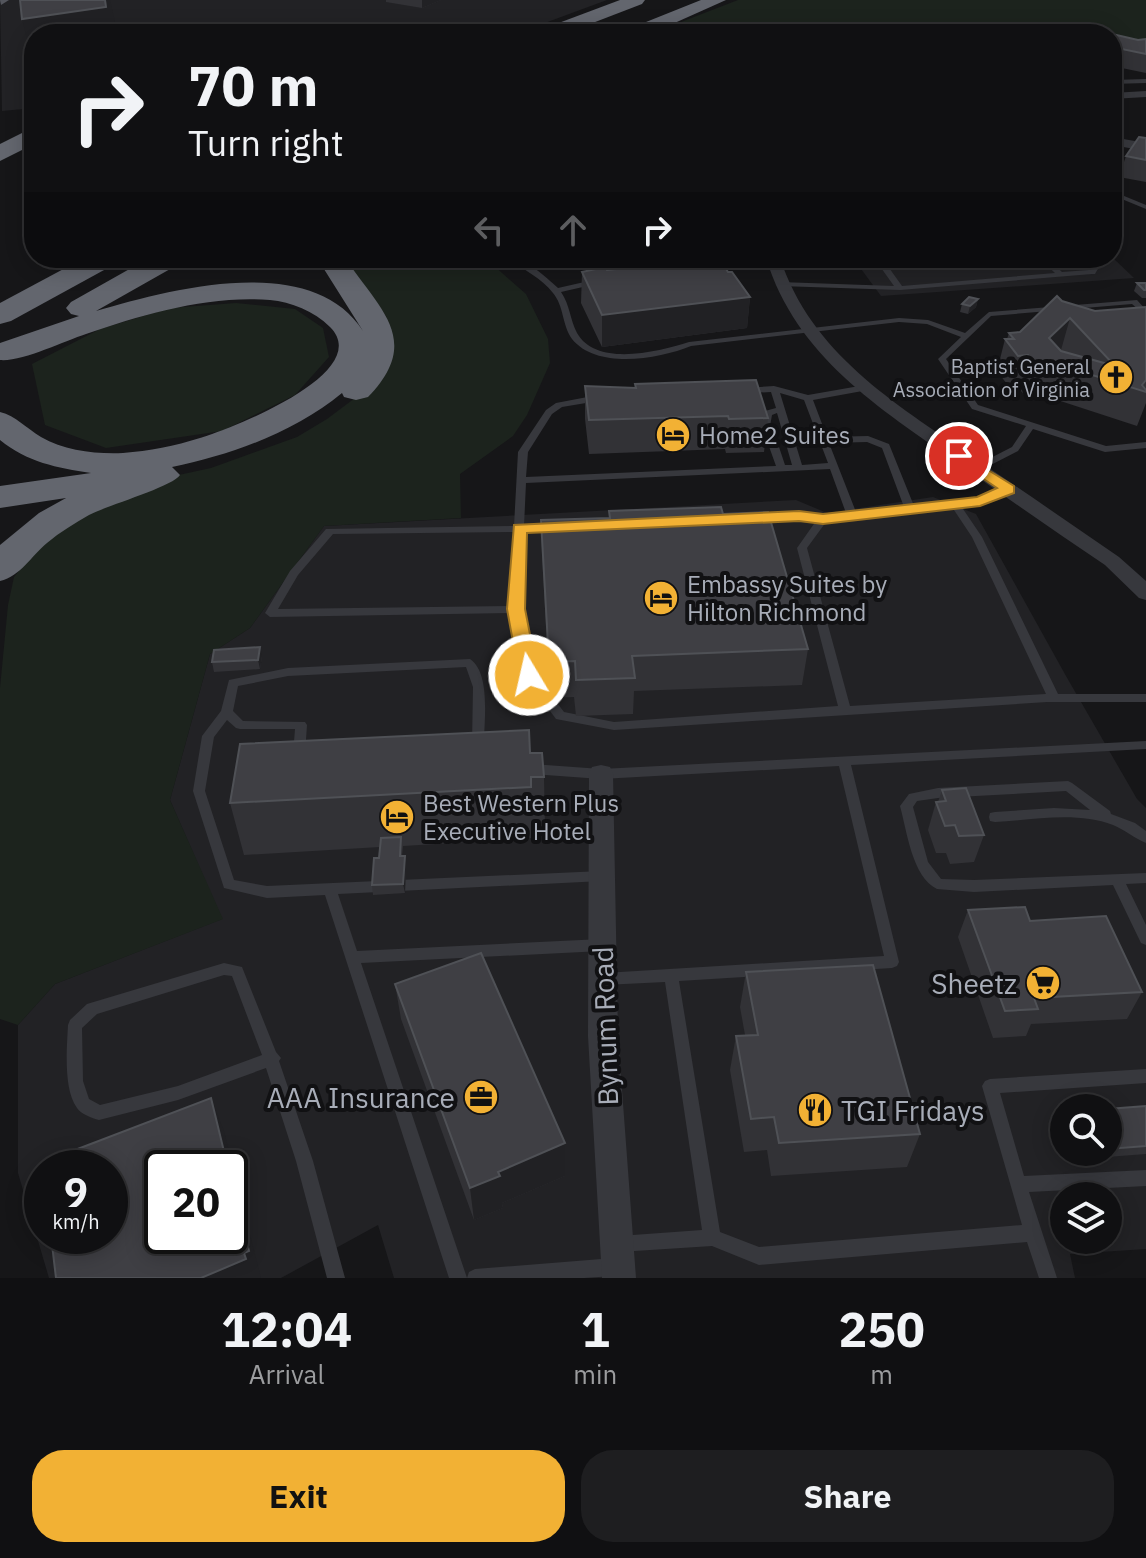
<!DOCTYPE html>
<html lang="en">
<head>
<meta charset="utf-8">
<style>
	body { margin:0; font-family:"IBM Plex Sans",sans-serif; background:#1e1e20; color:#f1f3f6; height:100vh; display:flex; flex-direction:column; font-size:30px; white-space:nowrap }
	* { box-sizing:border-box; margin:0 }
	p { font-size:26px; color:#9c9d9f }
	.icon { flex:none; width:44px; height:44px; fill:none; stroke:currentColor; stroke-width:2; stroke-linecap:round; stroke-linejoin:round }
	.map { position:relative; height:1278px; overflow:hidden }
	.sheet { display:flex; flex-direction:column; background:#101012; flex:1 }
	.sheet>* { flex:none }
	.hud { position:absolute; left:24px; top:24px; width:1098px; height:244px; border-radius:32px; box-shadow:0 4px 20px #0003,0 0 0 2px #303032; background:#101012; color:#f1f3f6; overflow:hidden }
	.fabs { position:absolute; left:1050px; top:1094px; display:grid; gap:16px }
	.fabs a { display:grid; place-items:center; width:72px; height:72px; border-radius:50%; background:#101012; box-shadow:0 4px 20px #0003,0 0 0 2px #303032; font-size:40px }
	.speed { position:absolute; left:24px; top:1150px; display:flex; gap:16px; font-size:40px; font-weight:700; text-align:center }
	.speed>* { display:grid; place-content:center; width:104px; height:104px; border-radius:50%; background:#101012; box-shadow:0 4px 20px #0003,0 0 0 2px #303032; line-height:1 }
	.speed small { font-size:20px; font-weight:400 }
	.speed .limit { border:4px solid #111; border-radius:12px; background:#fff; color:#111 }
	.pin { position:absolute; display:grid; place-items:center; width:68px; height:68px; color:#fff; margin:-34px; border:4px solid #fff; border-radius:50%; box-shadow:0 2px 8px #0007 }
	.me { position:absolute; width:88px; margin:-44px; rotate:351deg; stroke-linejoin:round; filter:drop-shadow(0 0 6px #0008) }
	.turn { display:flex; align-items:center; gap:28px; height:168px; padding:0 32px; font-size:36px }
	.turn .icon { width:104px; height:104px; stroke-width:2.5 }
	.turn b { display:block; font-size:56px; line-height:68px }
	.lanes { display:flex; align-items:center; height:76px; padding:0 32px; background:#0003; justify-content:center; gap:40px; direction:ltr }
	.lanes .off { opacity:.35 }
	.eta { display:flex; justify-content:space-evenly; align-items:center; height:136px; text-align:center }
	.eta b { font-size:48px; font-weight:700; line-height:56px }
	.primary-button { display:flex; gap:16px; margin-top:auto; padding:16px 32px }
	.primary-button a { flex:1; height:92px; border-radius:32px; background:#f2b134; color:#111; font-size:32px; font-weight:700; line-height:92px; text-align:center }
	.primary-button a+a { background:#1e1e20; color:#f1f3f6 }
	.map>svg:first-child { display:block }
	.built { fill:#222225; fill-rule:evenodd }
	.green { fill:#1c231d }
	.lines { fill:none; stroke-linecap:round; stroke-linejoin:round }
	.lane { fill:#37383d; fill-rule:evenodd }
	.street { fill:#37383d; fill-rule:evenodd }
	.primary { fill:#53555c; fill-rule:evenodd }
	.highway { fill:#63666e; fill-rule:evenodd }
	.wall { fill:#323236 }
	.shaded-wall { fill:#212124 }
	.building { fill:#3f3f44; stroke:#4f5156; stroke-width:2; fill-rule:evenodd }
	.route { fill:#f2b134; stroke:#9d7322; stroke-width:2 }
	.labels { text-anchor:middle; dominant-baseline:central; stroke-width:8; stroke-linejoin:round; paint-order:stroke }
	.far-poi-label { font-size:20px; fill:#a8adb8; stroke:#111113; text-anchor:end }
	.poi-label { font-size:24px; fill:#a8adb8; stroke:#111113; text-anchor:start }
	.near-poi-label { font-size:28px; fill:#a8adb8; stroke:#111113; text-anchor:end }
	.near-street-label { font-size:28px; fill:#a8adb8; stroke:#111113 }
</style>
</head>
<body>
<div class="map">
<svg width="1146" height="1278" viewBox="0 0 1146 1278">
	<rect width="100%" height="100%" fill="#161618"/>
	<!-- built -->
	<g class="built">
		<path d="M0,0h607l-92,34h-481v74l-32,3z"/>
		<path d="M1112,257l22,21 -253,18 -28,-38z"/>
		<path d="M933,497l43,17 90,162 71,123 9,9v441l-76,5 5,24h-681l-16,-53 -97,53h-232l-31,-105v-148l37,-41 167,-65 -52,-119 40,-146 40,-26 74,-102 472,-26 31,13zM1064,1108h44v44h-44zM42,1168h68v68h-68zM162,1168h68v68h-68zM1064,1196h44v44h-44z"/>
	</g>
	<!-- green -->
	<g class="green">
		<path d="M738,0h408v50l-34,1v-17h-188l-89,-6 -19,6h-166z"/>
		<path d="M345,258h140l41,36 22,45 2,24 -23,52 -14,21 -53,38 1,44 -137,8 -74,102 -40,26 -40,146 53,119 -168,65 -37,41 -18,-6v-331l8,-83 6,-28 21,-26 40,-32 99,-43 37,-8 86,-31 30,-18 32,-24 34,-56 -7,-23 -38,-49z"/>
		<path d="M236,303l59,6 28,19 6,29 -34,38 -73,36 -116,17 -61,-23 -13,-61 68,-35 70,-21z"/>
	</g>
	<g class="lines">
		<!-- lane -->
		<g class="lane">
			<path d="M836,29l47,3 3,2 -49,-2 -4,2h-7z"/>
			<path d="M1146,79v4l-34,1v-4z"/>
			<path d="M1112,191l34,14v4l-34,-14z"/>
			<path d="M509,258c17,0 37,19 49,30l44,-10 -3,-6 -20,-14c14,0 25,9 31,21l-1,2 -48,11c9,13 9,28 16,41 20,35 83,18 112,9l210,-24 29,2 37,13 24,-21 148,-12 9,10v6l-14,-12 -141,12 -45,43 32,46 128,41 40,-4v6l-41,4 -72,-23 -15,22 -37,19h-6v-4l37,-19 14,-21 -54,-17 -34,-50 23,-22 -34,-13 -28,-2 -208,24c-32,13 -94,24 -119,-7 -10,-14 -8,-33 -19,-46 -11,-15 -30,-23 -44,-35z"/>
			<path d="M874,258h8l20,28 153,-13 -16,-15h8l15,14 27,-2 3,-5 -8,-7h8l8,7 -5,9h-3l-192,16 -120,-4 -4,-2 4,-2 114,4z"/>
			<path d="M865,385l4,3 -1,2 -55,10 14,37 41,-1 21,8 25,62 64,-8 27,-11h6l2,2 -2,2 -28,12 -22,3 21,31 76,157h88v8h-99l-433,28 -58,-11 -33,-44 -12,-62 -241,4 -5,-4 25,-42 36,-42 188,-3 4,-74 28,-42 10,-7 42,-8 4,3 -4,3 -36,6 -10,7 -24,38 -2,25 250,-11 -10,-28 5,-3 5,3 9,27h7l-15,-52 -5,2 -2,11 -3,1 -4,-3 2,-13 11,-3 -5,-16 -24,1 -3,-1v-4l30,-2 34,9zM780,393l24,7 24,63 -26,2zM867,442l15,6 22,59 -48,5 -27,-69zM830,469l16,44 -23,3 -24,-3 -43,2 -5,3 5,3 43,-2 17,2 -19,27 41,158 -224,16 -50,-10 -29,-38 -14,-65 3,-77 31,-2 5,-3 -5,-3 -31,2 2,-43zM952,507l20,30 74,157 -196,12 -43,-158 19,-26zM514,532l-3,74 -233,3 20,-34 35,-41z"/>
			<path d="M470,659c21,14 14,62 14,85l-2,3h-8l-2,-3 1,-57 -7,-20 -178,9 -50,10 -5,25 10,10 62,1 2,3 -2,29 -2,3h-8l-2,-3 2,-25h-55l-4,-1 -9,-8 -13,17 -9,54 29,89 33,6 335,-15 5,1 2,4 -2,4 -5,1 -264,13 19,57 245,-12 5,2 2,4 -2,4 -5,2 -241,12 106,315 2,-6 6,-3 139,-11 6,3 3,6 -3,6 -6,3 -30,2h-135l-124,-383 -58,3 -43,-10 -31,-97 9,-55 19,-25 8,-31 59,-12z"/>
			<path d="M1146,741v8l-295,16 48,197 -2,4 -5,2 -213,13 41,251 39,15 263,-22 -40,-139 3,-5 5,-2 156,-10v14l-146,10 24,83 122,-6v16l-117,6 28,86h-18l-12,-36 -268,23 -47,-19 -93,6 -6,-2 -2,-6 2,-6 6,-2 83,-6 -37,-248 -61,3 -5,-2 -2,-4 2,-4 5,-2 280,-17 -45,-190 -238,13 -69,-5 -4,-2 -2,-3 2,-3 4,-2 69,5z"/>
			<path d="M1068,781l4,2 38,28 1,3 24,9 11,8v12c-12,-5 -21,-13 -33,-18 -36,-14 -80,-5 -118,-3l-5,-1 -1,-4 1,-4 5,-1 59,-4 36,2 -24,-19 -128,7 -21,3 -4,6 15,55 13,17 33,1 172,-7v10l-20,1 20,41v20l-5,-2 -28,-58 -139,7 -37,-3c-25,-12 -30,-58 -37,-83l9,-12 29,-6z"/>
			<path d="M224,963l18,4 34,85 5,6 -2,3 34,100 32,117h-18l-31,-117 -30,-93 -88,32 -79,20c-7,-2 -18,-6 -22,-12 -14,-19 -10,-61 -9,-83l2,-5 17,-16zM224,975l8,1 30,79 -84,31 -78,19 -11,-6 -6,-18 -1,-53 15,-14z"/>
		</g>
		<!-- street -->
		<g class="street">
			<path d="M1146,91v6l-34,2v-6z"/>
			<path d="M1112,137l34,6v8l-34,-6z"/>
			<path d="M766,258h14c31,95 114,145 192,198 49,34 98,67 147,101l27,24v19l-7,-2 -34,-33c-49,-33 -98,-67 -146,-101 -80,-56 -163,-108 -193,-206z"/>
			<path d="M601,765l9,2 3,7 5,262 18,242h-34l-14,-242 1,-262 3,-7z"/>
		</g>
		<!-- primary -->
		<path class="primary" d="M0,0h9l-8,5z"/>
		<!-- highway -->
		<g class="highway">
			<path d="M620,0h25l-3,4 -78,30h-27l3,-4z"/>
			<path d="M701,0h25l-76,34h-27l3,-4z"/>
			<path d="M34,127v17l-34,17v-17z"/>
			<path d="M84,258h35l-4,6 -104,57 -11,3v-21z"/>
			<path d="M149,258h34l-4,6 -83,47c75,-22 216,-60 267,20l-46,-73h28c35,52 78,82 23,139l-12,3 -12,-3 -2,-4c-47,39 -111,62 -170,74l8,8c-8,12 -72,30 -91,40 -14,8 -29,17 -42,28 -16,13 -26,33 -47,38v-36l39,-32 27,-15 -66,10v-22l91,-13c-34,-5 -64,-11 -91,-33v-28c16,4 26,16 41,25 24,14 54,17 82,16 26,-2 52,-7 77,-15 28,-8 176,-65 130,-111 -16,-16 -39,-25 -60,-27 -61,-5 -126,14 -184,34 -22,7 -64,28 -86,26v-17l79,-27 -8,-2 -5,-6 5,-6z"/>
		</g>
	</g>
	<!-- wall -->
	<g class="wall">
		<path d="M386,0h55l-19,8 -36,-6z"/>
		<path d="M1112,34l26,6 8,-1v34l-34,-7z"/>
		<path d="M1146,138v44l-27,-5 7,-21z"/>
		<path d="M610,258h109l9,14 22,25 -3,31 -145,19 -21,-44 1,-31 44,-4z"/>
		<path d="M923,258h80v2l-75,4z"/>
		<path d="M1137,283h9v15h-4l-8,-7z"/>
		<path d="M978,299l-2,8 -8,7 -8,-2 2,-8z"/>
		<path d="M1062,301l33,10 51,-4v96l-9,23 -98,-32 -15,1 -5,-7h-9l-13,-17 8,-32h2l2,-6 11,-1z"/>
		<path d="M635,384l133,34 -4,34 -38,1 -1,-4 -136,5 -4,-35v-33l50,2z"/>
		<path d="M609,511l114,3 85,135 -6,36 -168,6 -1,23 -57,2 -2,-19 -24,1 -8,-143 -1,-35 68,-2z"/>
		<path d="M262,656l-2,13 -46,3 -2,-10z"/>
		<path d="M530,753l14,24 1,52h-12v9l-130,8 -1,10 4,9 -1,28 -32,2 -1,-10 7,-27 1,-11 -136,8 -14,-52z"/>
		<path d="M942,790l42,45 -10,27 -24,2 -4,-11h-10l-8,-23 8,-28h2z"/>
		<path d="M968,910l62,11 112,71 -15,27 -96,5 -5,12 -33,2 -35,-101z"/>
		<path d="M746,972l174,162 -13,33 -136,9 -4,-26 -23,2 -14,-82 6,-34 9,-1 -5,-28z"/>
		<path d="M395,984l170,192 -63,27 1,5 -29,12 -73,-201z"/>
		<path d="M1146,1106v48l-79,6 -2,-8h43v-43z"/>
		<path d="M1064,1111v40l-11,-31 5,-8z"/>
	</g>
	<!-- shaded-wall -->
	<g class="shaded-wall">
		<path d="M105,0h5l5,22 -5,1 2,7 -30,4h-48v7l-6,1 -6,-23z"/>
		<path d="M422,0h19l-19,8z"/>
		<path d="M146,29l1,5h-10l-1,-2z"/>
		<path d="M750,297l-3,31 -145,19v-32z"/>
		<path d="M978,299l-2,8 -8,7 2,-8z"/>
		<path d="M1070,318l-9,32 -13,12 1,-24z"/>
		<path d="M260,647l2,9 -2,13 -2,-9z"/>
		<path d="M405,856l1,9 -1,28 -2,-9z"/>
		<path d="M211,1098l13,33 37,147h-60l29,-103v-7h-2z"/>
		<path d="M565,1143v33l-63,27 1,5 -29,12 -4,-32 28,-16z"/>
	</g>
	<!-- building -->
	<g class="building">
		<path d="M20,0h85l1,7 -84,12z"/>
		<path d="M104,24l24,6 10,-3 8,2 -10,3 9,2h-75z"/>
		<path d="M1101,32l10,2h-52z"/>
		<path d="M1112,34l26,6 8,-1v15l-34,-7z"/>
		<path d="M1139,137l7,1v22l-20,-4z"/>
		<path d="M654,258h65l9,14h4l18,25 -148,18 -20,-43 23,-5 2,3 51,-5z"/>
		<path d="M1137,283h9v7h-2z"/>
		<path d="M1057,296l5,5 33,10 51,-4v73l-4,5 4,5v2l-98,-31 -15,1 -5,-7 -10,1 -13,-17h9l-5,-6 11,-1zM1070,318l45,48 -54,-15 -12,-13z"/>
		<path d="M969,297l9,2 -8,7 -8,-2z"/>
		<path d="M756,380l12,38 -39,1 -1,-3 -139,4 -4,-34 51,2 -1,-4z"/>
		<path d="M721,507l2,7 45,-2 40,137 -176,7 3,22 -59,2 -1,-19 -26,1 -8,-142 69,-2 -1,-7z"/>
		<path d="M260,647l-2,13 -46,2 2,-12z"/>
		<path d="M529,730l1,23h12l2,24h-13v10l-301,16 10,-59z"/>
		<path d="M966,788l18,47 -25,1 -4,-11 -10,1 -9,-24 10,-1 -4,-11z"/>
		<path d="M401,837l-1,19h5l-2,28 -31,1 2,-27h5l2,-20z"/>
		<path d="M1025,907l5,14 76,-5 36,76 -108,6 4,11 -33,2 -37,-101z"/>
		<path d="M481,953l84,190 -67,29 2,4 -30,12 -75,-204z"/>
		<path d="M873,965l47,169 -141,9 -5,-26 -23,2 -15,-83 22,-1 -12,-63z"/>
		<path d="M211,1098l17,70h-66v68h68v-61l19,76 -5,2 2,6 -45,19h-145l-5,-42h59v-68h-68l-1,-5z"/>
		<path d="M1146,1106v40l-38,3v-40z"/>
		<path d="M1064,1111v18l-6,-17z"/>
	</g>
	<!-- route -->
	<path class="route" d="M959,452l55,34v7l-34,13 -157,18 -24,-3 -272,12 -2,76 13,66 -9,7 -10,-7 -12,-66 7,-84 285,-14 24,3 154,-17 20,-9 -43,-29v-6z"/>
	<!-- icons -->
	<defs>
		<g id="church-disc" transform="scale(1.8)"><circle r="9.5" fill="#f2b134" stroke="#111113"/><path d="M-1.2-6h2.4v3.5h3.3v2.4h-3.3V6h-2.4V-.1h-3.3v-2.4h3.3Z" fill="#111"/></g>
		<g id="hotel-disc" transform="scale(1.8)"><circle r="9.5" fill="#f2b134" stroke="#111113"/><path d="M-6-4.5h1.5V1H6V5H4.5V3h-9V5H-6ZM-4 0a1.8 1.8 0 1 1 3.6 0ZM.5 0V-2.5h3Q6-2.5 6 0Z" fill="#111"/></g>
		<g id="supermarket-disc" transform="scale(1.8)"><circle r="9.5" fill="#f2b134" stroke="#111113"/><path d="M-6-5.5h2.5l.6 2H6L4.5 2H-2.5L-4.4-4H-6ZM-1.5 3.2a1.3 1.3 0 1 0 .1 0ZM3 3.2a1.3 1.3 0 1 0 .1 0Z" fill="#111"/></g>
		<g id="office-disc" transform="scale(1.8)"><circle r="9.5" fill="#f2b134" stroke="#111113"/><path d="M-6-3h4V-5.5h4V-3h4V5H-6ZM-1-4.5V-3h2v-1.5ZM-6 0V1H6V0Z" fill="#111"/></g>
		<g id="restaurant-disc" transform="scale(1.8)"><circle r="9.5" fill="#f2b134" stroke="#111113"/><path d="M-5-6h1v4h1v-4h1v4h1v-4h1v5L-1.5 .5V6h-2V.5L-5-1ZM5-6V6H3V1.5H1.5Q1.5-4 5-6Z" fill="#111"/></g>
	</defs>
	<g fill-rule="evenodd">
		<use href="#church-disc" x="1116" y="377"/>
		<use href="#hotel-disc" x="673" y="435"/>
		<use href="#hotel-disc" x="661" y="598"/>
		<use href="#hotel-disc" x="397" y="817"/>
		<use href="#supermarket-disc" x="1043" y="983"/>
		<use href="#office-disc" x="481" y="1097"/>
		<use href="#restaurant-disc" x="815" y="1110"/>
	</g>
	<g class="labels">
		<!-- far-poi labels -->
		<g class="far-poi-label">
			<text x="1090" y="366">Baptist General<tspan x="1090" dy="23">Association of Virginia</tspan></text>
		</g>
		<!-- poi labels -->
		<g class="poi-label">
			<text x="699" y="435">Home2 Suites</text>
			<text x="687" y="584">Embassy Suites by<tspan x="687" dy="28">Hilton Richmond</tspan></text>
			<text x="423" y="803">Best Western Plus<tspan x="423" dy="28">Executive Hotel</tspan></text>
		</g>
		<!-- near-poi labels -->
		<g class="near-poi-label">
			<text x="1017" y="983">Sheetz</text>
			<text x="455" y="1097">AAA Insurance</text>
			<text x="841" y="1110" text-anchor="start">TGI Fridays</text>
		</g>
		<!-- near-street labels -->
		<g class="near-street-label">
			<text transform="translate(605 1026) rotate(-92)">Bynum Road</text>
		</g>
	</g>
</svg>
<div class="fabs">
<a><svg class="icon" aria-label="search" viewBox="0 0 24 24"><circle cx="10" cy="10" r="6"/><path d="M15 15l6 6"/></svg></a>
<a><svg class="icon" aria-label="layers" viewBox="0 0 24 24"><path d="M12 4l9 5-9 5-9-5zM3 14l9 5 9-5"/></svg></a>
</div>
<div class="speed"><div>9<small>km/h</small></div><div class="limit">20</div></div>
<div class="pin" style="left:959px;top:456px;background:#d93025"><svg class="icon" aria-label="arrive" viewBox="0 0 24 24"><path d="M6 21V4h12l-3 4 3 4H6"/></svg></div>
<svg class="me" style="left:529px;top:675px" viewBox="-20 -20 40 40"><circle r="17" fill="#f2b134" stroke="#fff" stroke-width="3"/><path d="M0-11L8 9 0 5-8 9z" fill="#fff"/></svg>
<div class="hud">
<div class="turn"><svg class="icon" aria-label="right" viewBox="0 0 24 24"><path d="M7 20v-9h11M14 6l5 5-5 5"/></svg><div><b>70 m</b>Turn right</div></div>
<div class="lanes"><svg class="icon off" aria-label="left" viewBox="0 0 24 24"><path d="M17 20v-9H6M10 6l-5 5 5 5"/></svg><svg class="icon off" aria-label="ahead" viewBox="0 0 24 24"><path d="M12 20V5M6 11l6-6 6 6"/></svg><svg class="icon" aria-label="right" viewBox="0 0 24 24"><path d="M7 20v-9h11M14 6l5 5-5 5"/></svg></div>
</div>
</div>
<section class="sheet">
<div class="eta">
<div><b>12:04</b><p>Arrival</p></div>
<div><b>1</b><p>min</p></div>
<div><b>250</b><p>m</p></div>
</div>
<div class="primary-button"><a>Exit</a><a>Share</a></div>
</section>
</body>
</html>
